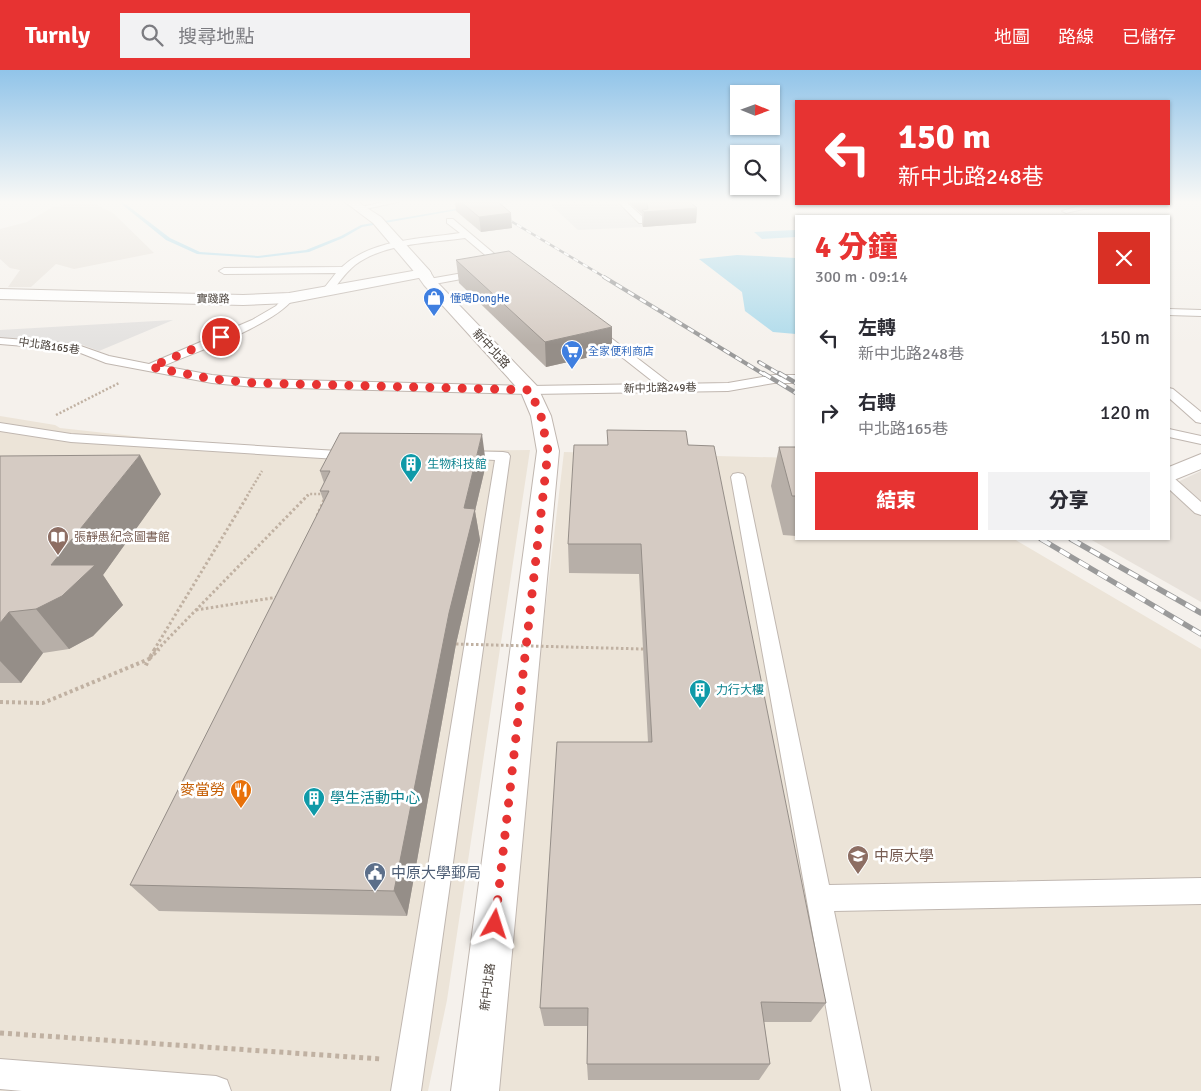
<!DOCTYPE html>
<html lang="zh-TW">
<head>
<meta charset="utf-8">
<style>
	body { margin:0; font-family:Signika,"Noto Sans TC",sans-serif; background:#f2f2f3; color:#2b2b33; height:100vh; display:flex; flex-direction:column; font-size:19px; white-space:nowrap }
	* { box-sizing:border-box; margin:0 }
	p { font-size:16px; color:#7c7c81 }
	.icon { flex:none; width:28px; height:28px; fill:none; stroke:currentColor; stroke-width:2; stroke-linecap:round; stroke-linejoin:round }
	.map { position:relative; flex:1; overflow:hidden }
	.drawer { position:absolute; left:795px; top:145px; width:375px; height:325px; display:flex; flex-direction:column; background:#fff; border-radius:0px; box-shadow:0 1px 4px #0004 }
	.drawer>* { flex:none }
	.guide { position:absolute; left:795px; top:30px; width:375px; height:105px; border-radius:0px; box-shadow:0 1px 4px #0004; background:#e73332; color:#fff; overflow:hidden }
	.needle { width:32px; rotate:91deg }
	.tools { position:absolute; left:730px; top:15px; display:grid; gap:10px }
	.tools a { display:grid; place-items:center; width:50px; height:50px; border-radius:0px; background:#fff; box-shadow:0 1px 4px #0004; font-size:25px }
	.pin { position:absolute; display:grid; place-items:center; width:42px; height:42px; color:#fff; margin:-21px; border:2px solid #fff; border-radius:50%; box-shadow:0 1px 5px #0007 }
	.me { position:absolute; width:55px; margin:-28px; rotate:6deg; stroke-linejoin:round; filter:drop-shadow(0 0 4px #0008) }
	.turn { display:flex; align-items:center; gap:18px; height:105px; padding:0 20px; font-size:22px }
	.turn .icon { width:65px; height:65px; stroke-width:2.5 }
	.turn b { display:block; font-size:35px; line-height:42px }
	.round { display:grid; place-items:center; flex:none; width:52px; height:52px; border-radius:0px; background:#f2f2f3 }
	.head { display:flex; align-items:center; justify-content:space-between; height:85px; padding:0 20px }
	h1 { font-size:30px; font-weight:800; line-height:38px; color:#e73332 }
	.button { display:flex; gap:10px; margin-top:auto; padding:10px 20px }
	.button a { flex:1; height:58px; border-radius:0px; background:#e73332; color:#fff; font-size:20px; font-weight:800; line-height:58px; text-align:center }
	.button a+a { background:#f2f2f3; color:#2b2b33 }
	ul { padding:0; list-style:none }
	li { display:flex; align-items:center; gap:15px; height:75px; padding:0 20px }
	li div { flex:1 }
	li b { display:block; font-size:19px }
	li em { font-style:normal }
	header { display:flex; align-items:center; gap:30px; box-sizing:border-box; height:70px; padding:0 25px; background:#e73332; color:#fff }
	header strong { font-size:24px }
	nav { display:flex; gap:28px; margin-inline-start:auto; font-size:18px }
	.search { width:350px; height:45px; background:#f2f2f3; display:flex; align-items:center; gap:12px; box-sizing:border-box; padding:0 18px; border-radius:0px; color:#7c7c81; font-size:19px }
	.map>svg:first-child { display:block }
	.residential { fill:#e8e2db }
	.education { fill:#ece4d8 }
	.parking { fill:#e4e2e0 }
	.water { fill:#afdbeb }
	.lines { fill:none; stroke-linecap:round; stroke-linejoin:round }
	.stream { fill:#afdbeb; fill-rule:evenodd }
	.service-casing { stroke:#c0b7b0; stroke-width:2 }
	.minor-casing { stroke:#c0b7b0; stroke-width:2 }
	.tertiary-casing { stroke:#c0b7b0; stroke-width:2 }
	.path-far3 { stroke:#c0b1a2; stroke-width:2.5; stroke-dasharray:2 2; stroke-linecap:butt }
	.path-far2 { stroke:#c0b1a2; stroke-width:3; stroke-dasharray:2.5 2.5; stroke-linecap:butt }
	.path-far1 { stroke:#c0b1a2; stroke-width:4; stroke-dasharray:3 3; stroke-linecap:butt }
	.path { stroke:#c0b1a2; stroke-width:5; stroke-dasharray:4 4; stroke-linecap:butt }
	.service { fill:#fff; fill-rule:evenodd }
	.minor { fill:#fff; fill-rule:evenodd }
	.tertiary { fill:#fff; fill-rule:evenodd }
	.rail-far3-casing { stroke:#9a9a9a; stroke-width:2.5 }
	.rail-far2-casing { stroke:#9a9a9a; stroke-width:4 }
	.rail-far1-casing { stroke:#9a9a9a; stroke-width:4.5 }
	.rail-casing { stroke:#9a9a9a; stroke-width:5.5 }
	.rail-far3 { stroke:#fff; stroke-width:2; stroke-dasharray:5.5; stroke-linecap:butt }
	.rail-far2 { stroke:#fff; stroke-width:2.5; stroke-dasharray:7; stroke-linecap:butt }
	.rail-far1 { stroke:#fff; stroke-width:3; stroke-dasharray:9; stroke-linecap:butt }
	.rail { stroke:#fff; stroke-width:4; stroke-dasharray:11; stroke-linecap:butt }
	.path-bridge { stroke:#c0b1a2; stroke-width:3; stroke-dasharray:2.5 2.5; stroke-linecap:butt }
	.wall { fill:#b7afa8 }
	.shaded-wall { fill:#958e88 }
	.building { fill:#d5cbc3; stroke:#958e88 }
	.route { stroke:#e73332; stroke-width:9; stroke-dasharray:0 16.2 }
	.labels { text-anchor:middle; dominant-baseline:central; stroke-width:5; stroke-linejoin:round; paint-order:stroke }
	.far-shop-label { font-size:11px; fill:#366cbe; stroke:#fff; text-anchor:start }
	.far-street-label { font-size:11px; fill:#49413a; stroke:#fff }
	.street-label { font-size:12px; fill:#49413a; stroke:#fff }
	.culture-label { font-size:12px; fill:#0d838f; stroke:#fff; text-anchor:start }
	.education-label { font-size:12px; fill:#785e54; stroke:#fff; text-anchor:start }
	.near-food-label { font-size:15px; fill:#c56008; stroke:#fff; text-anchor:end }
	.near-culture-label { font-size:15px; fill:#0d838f; stroke:#fff; text-anchor:start }
	.near-education-label { font-size:15px; fill:#785e54; stroke:#fff; text-anchor:start }
	.near-service-label { font-size:15px; fill:#4e5e75; stroke:#fff; text-anchor:start }
</style>
</head>
<body>
<header>
<strong>Turnly</strong>
<div class="search"><svg class="icon" aria-label="search" viewBox="0 0 24 24"><circle cx="10" cy="10" r="6"/><path d="M15 15l6 6"/></svg>搜尋地點</div>
<nav><a>地圖</a><a>路線</a><a>已儲存</a></nav>
</header>
<div class="map">
<svg width="1201" height="1021" viewBox="0 0 1201 1021">
	<rect width="100%" height="100%" fill="#f5f1ec"/>
	<!-- residential -->
	<g class="residential">
		<path d="M79,132h12l22,11 41,40 -80,16 -18,-5 -25,23h-23l12,-17 -10,-2 -10,-9v-30l27,-7 26,-15z"/>
		<path d="M1201,401v131l-111,-63h79v-53z"/>
	</g>
	<!-- education -->
	<g class="education">
		<path d="M0,346l55,9 5,3 136,15 162,8 172,-1 -83,550 -19,91h-428z"/>
		<path d="M564,382l232,6v81h218l187,110v442h-713z"/>
	</g>
	<!-- parking -->
	<g class="parking">
		<path d="M551,132h61l17,10 14,15 -65,3 -27,-25z"/>
		<path d="M173,250l-74,31 -19,-7 -80,-5v-9z"/>
	</g>
	<!-- water -->
	<g class="water">
		<path d="M796,160v7l-34,2 -8,-7z"/>
		<path d="M737,185l59,3v76l-23,-2 -28,-21 -3,-19 -43,-33z"/>
	</g>
	<g class="lines">
		<!-- stream -->
		<g class="stream">
			<path d="M119,132h4l47,36 30,14 58,4 48,-6 35,-14 20,-11 106,-18 2,1 -107,19 -19,11 -34,14 -51,6 -61,-4 -31,-14z"/>
			<path d="M507,132h8l-25,4 -2,-1z"/>
		</g>
		<!-- service casing -->
		<g class="service-casing">
			<g id="service">
				<path d="M383,132h15l-37,8 -4,-2z"/>
				<path d="M618,132h8l19,17v4h-6z"/>
				<path d="M1131,134l-4,2 -44,3 -17,4 -4,-2 21,-6z"/>
				<path d="M447,149h6l57,48v4h-6l-39,-33c-35,5 -81,5 -110,27 -10,8 -17,19 -25,29l-4,1 -5,-3 15,-19 -112,1 -5,-3 5,-3 118,-1c30,-28 79,-28 118,-34l-13,-10z"/>
				<path d="M480,200l5,3 -2,2 -54,10 -5,-3 5,-3z"/>
				<path d="M289,225l5,3c-21,28 -97,53 -131,68l49,9 43,4 275,7 126,-2 -66,-52 -1,-2 1,-2h8l73,56 57,-1 46,-8h22v8h-22l-46,8 -198,3 -275,-7 -43,-4 -106,-20 -33,-13 -73,-6v-6l75,6 34,12 40,8 103,-44 24,-14 9,-10z"/>
				<path d="M1169,239l32,1v6l-32,-1z"/>
				<path d="M1169,318l4,1 28,23v11l-5,-1 -27,-24z"/>
				<path d="M0,353l71,11 282,18 5,1 2,3 -2,3 -5,1 -282,-18 -71,-11z"/>
				<path d="M1169,359l32,7v8l-32,-7z"/>
				<path d="M461,381l42,1 5,1 2,3 -89,635h-30l104,-631 -39,-2 -2,-3 2,-3z"/>
				<path d="M738,403l5,1 2,3 84,408 372,-7v26l-367,7 37,180h-30l-110,-614 2,-3z"/>
				<path d="M1169,407l5,1 27,24v13l-6,-2 -26,-24z"/>
				<path d="M0,989l216,17 11,4 4,11h-209l-22,-2z"/>
			</g>
		</g>
		<!-- minor casing -->
		<g class="minor-casing">
			<g id="minor">
				<path d="M424,199l5,1 2,3 -2,3 -140,27 -46,2 -243,-6v-10l243,6 46,-2z"/>
				<path d="M1201,384v15l-32,13v-15z"/>
			</g>
		</g>
		<!-- tertiary casing -->
		<g class="tertiary-casing">
			<path id="tertiary" d="M345,132h13l23,15 48,53 6,10 102,106 14,30 8,35 -60,640h-48l86,-640 -6,-35 -10,-24 -97,-107 -7,-10 -44,-52z"/>
		</g>
		<!-- path-far3 -->
		<g class="path-far3">
			<path d="M56,345l63,-32"/>
			<path d="M247,426l15,-25"/>
			<path d="M307,426l2,-2h17l-1,2"/>
		</g>
		<!-- path-far2 -->
		<g class="path-far2">
			<path d="M317,446l9,-21"/>
			<path d="M196,540l82,-13"/>
			<path d="M154,580l94,-155"/>
			<path d="M157,580l151,-155"/>
		</g>
		<!-- path-far1 -->
		<g class="path-far1">
			<path d="M155,579l-6,10 10,-10"/>
			<path d="M0,632l43,1 106,-44 -4,8"/>
		</g>
		<!-- path -->
		<path class="path" d="M0,963l381,26"/>
		<!-- service -->
		<use href="#service" class="service"/>
		<!-- minor -->
		<use href="#minor" class="minor"/>
		<!-- tertiary -->
		<use href="#tertiary" class="tertiary"/>
		<!-- rail-far3 casing -->
		<g class="rail-far3-casing">
			<path id="rail-far3" d="M479,132l127,76"/>
		</g>
		<!-- rail-far2 casing -->
		<g class="rail-far2-casing">
			<g id="rail-far2">
				<path d="M604,207l161,98"/>
				<path d="M759,292l22,13"/>
			</g>
		</g>
		<!-- rail-far1 casing -->
		<g class="rail-far1-casing">
			<g id="rail-far1">
				<path d="M763,303l33,20"/>
				<path d="M779,303l17,10"/>
			</g>
		</g>
		<!-- rail casing -->
		<g class="rail-casing">
			<g id="rail">
				<path d="M1041,469l160,95"/>
				<path d="M1071,469l130,74"/>
			</g>
		</g>
		<!-- rail-far3 -->
		<use href="#rail-far3" class="rail-far3"/>
		<!-- rail-far2 -->
		<use href="#rail-far2" class="rail-far2"/>
		<!-- rail-far1 -->
		<use href="#rail-far1" class="rail-far1"/>
		<!-- rail -->
		<use href="#rail" class="rail"/>
		<!-- path-bridge -->
		<path class="path-bridge" d="M456,574l187,5"/>
	</g>
	<!-- wall -->
	<g class="wall">
		<path d="M455,132h43l14,26 -31,4 -25,-21z"/>
		<path d="M628,132h62l7,6 -1,15 -53,4 -1,-2v-11z"/>
		<path d="M456,190l156,92 -66,15 -87,-84z"/>
		<path d="M688,375l138,558 -15,19h-47l6,42 -11,16h-171l-1,-16 1,-38h-44l-4,-18 108,-266 -9,-168 -70,-1 -1,-29z"/>
		<path d="M779,377h17v89l-13,-1 -12,-49z"/>
		<path d="M0,386l161,38 -58,81 20,30 -30,31 -24,13 -26,4 -22,30h-21z"/>
		<path d="M486,394l-11,47 5,29 -24,104 -49,272 -248,-5 -29,-26 194,-383 -4,-11 4,-8 -4,-12z"/>
	</g>
	<!-- shaded-wall -->
	<g class="shaded-wall">
		<path d="M697,138l-1,15 -53,4 1,-15z"/>
		<path d="M511,143l1,15 -31,4 -2,-15z"/>
		<path d="M612,257v25l-66,15 -1,-25z"/>
		<path d="M482,364l4,30 -11,47 5,29 -24,104 -49,272 -13,-25 70,-383z"/>
		<path d="M140,385l21,39 -58,81 20,30 -30,31 -24,13 -33,-40 15,-44z"/>
		<path d="M9,542l34,41 -22,30 -21,-22v-38z"/>
	</g>
	<!-- building -->
	<g class="building">
		<path d="M461,132h37l13,11 -32,4z"/>
		<path d="M645,132h45l7,6 -53,4 -2,-2 6,-1 -1,-6z"/>
		<path d="M509,181l103,76 -67,15 -89,-82z"/>
		<path d="M607,360l79,1 2,14 26,1 112,557 -65,-1 9,62h-183l1,-56h-48l17,-266h95l-11,-198h-73l6,-99h34z"/>
		<path d="M340,363l142,1 -18,74 11,1 -26,104 -55,278 -264,-6 199,-394h-9l10,-20h-10z"/>
		<path d="M779,377h17v49h-4z"/>
		<path d="M140,385l-89,110h44l-33,31 -26,13 -27,3 -9,11v-167z"/>
	</g>
	<!-- sky -->
	<linearGradient id="sky" x2="0" y2="1"><stop stop-color="#91c4e9"/><stop offset="0.48" stop-color="#faf9f6"/><stop offset="1" stop-color="#faf9f6" stop-opacity="0"/></linearGradient>
	<rect width="1201" height="275" fill="url(#sky)"/>
	<g class="lines">
		<!-- route -->
		<path class="route" d="M221,267l-70,30 61,12 43,4 275,7 11,26 7,35 -53,473"/>
	</g>
	<!-- icons -->
	<defs>
		<g id="shop-pin" transform="scale(1.125)"><path d="M0 17L-7.5 6A9.5 9.5 0 1 1 7.5 6Z" fill="#3f7fe0" stroke="#fff"/><path d="M-5-2.5h2.3a2.7 3.5 0 0 1 5.4 0H5L5.5 6h-11ZM-1.5-2.5h3a1.5 2.3 0 0 0-3 0Z" fill="#fff"/></g>
		<g id="supermarket-pin" transform="scale(1.125)"><path d="M0 17L-7.5 6A9.5 9.5 0 1 1 7.5 6Z" fill="#3f7fe0" stroke="#fff"/><path d="M-6-5.5h2.5l.6 2H6L4.5 2H-2.5L-4.4-4H-6ZM-1.5 3.2a1.3 1.3 0 1 0 .1 0ZM3 3.2a1.3 1.3 0 1 0 .1 0Z" fill="#fff"/></g>
		<g id="building-pin" transform="scale(1.125)"><path d="M0 17L-7.5 6A9.5 9.5 0 1 1 7.5 6Z" fill="#0f9aa8" stroke="#fff"/><path d="M-4-6H4V6H1V3H-1V6H-4ZM-2.5-4.3h1.7v1.8h-1.7ZM.8-4.3h1.7v1.8H.8ZM-2.5-1h1.7V.8h-1.7ZM.8-1h1.7V.8H.8Z" fill="#fff"/></g>
		<g id="library-pin" transform="scale(1.125)"><path d="M0 17L-7.5 6A9.5 9.5 0 1 1 7.5 6Z" fill="#8d6e63" stroke="#fff"/><path d="M-6-4Q-3-5.5-.7-3.5V5Q-3 3-6 4ZM6-4Q3-5.5 .7-3.5V5Q3 3 6 4Z" fill="#fff"/></g>
		<g id="restaurant-pin" transform="scale(1.125)"><path d="M0 17L-7.5 6A9.5 9.5 0 1 1 7.5 6Z" fill="#e8710a" stroke="#fff"/><path d="M-5-6h1v4h1v-4h1v4h1v-4h1v5L-1.5 .5V6h-2V.5L-5-1ZM5-6V6H3V1.5H1.5Q1.5-4 5-6Z" fill="#fff"/></g>
		<g id="university-pin" transform="scale(1.125)"><path d="M0 17L-7.5 6A9.5 9.5 0 1 1 7.5 6Z" fill="#8d6e63" stroke="#fff"/><path d="M0-5L7-2L0 1L-7-2ZM-4 1L0 2.5L4 1V4Q0 6-4 4Z" fill="#fff"/></g>
		<g id="civic-pin" transform="scale(1.125)"><path d="M0 17L-7.5 6A9.5 9.5 0 1 1 7.5 6Z" fill="#5c6f8a" stroke="#fff"/><path d="M-.6-6.5H3V-4.5H.6V-3L4-1V1h2V6H-6V1h2V-1L-.6-3ZM-1.2 2.5V6h2.4V2.5Z" fill="#fff"/></g>
	</defs>
	<g fill-rule="evenodd">
		<use href="#shop-pin" x="434" y="228"/>
		<use href="#supermarket-pin" x="572" y="281"/>
		<use href="#building-pin" x="411" y="394"/>
		<use href="#library-pin" x="58" y="467"/>
		<use href="#building-pin" x="700" y="620"/>
		<use href="#restaurant-pin" x="241" y="720"/>
		<use href="#building-pin" x="314" y="728"/>
		<use href="#university-pin" x="858" y="786"/>
		<use href="#civic-pin" x="375" y="803"/>
	</g>
	<g class="labels">
		<!-- far-shop labels -->
		<g class="far-shop-label">
			<text x="450" y="228">懂喝DongHe</text>
			<text x="588" y="281">全家便利商店</text>
		</g>
		<!-- far-street labels -->
		<g class="far-street-label">
			<text transform="translate(213 229) rotate(1)">實踐路</text>
			<text transform="translate(49 276) rotate(8)">中北路165巷</text>
			<text transform="translate(660 318) rotate(-1)">新中北路249巷</text>
		</g>
		<!-- street labels -->
		<g class="street-label">
			<text transform="translate(491 279) rotate(47)">新中北路</text>
			<text transform="translate(488 917) rotate(-83)">新中北路</text>
		</g>
		<!-- culture labels -->
		<g class="culture-label">
			<text x="427" y="394">生物科技館</text>
			<text x="716" y="620">力行大樓</text>
		</g>
		<!-- education labels -->
		<g class="education-label">
			<text x="74" y="467">張靜愚紀念圖書館</text>
		</g>
		<!-- near-food labels -->
		<g class="near-food-label">
			<text x="225" y="720">麥當勞</text>
		</g>
		<!-- near-culture labels -->
		<g class="near-culture-label">
			<text x="330" y="728">學生活動中心</text>
		</g>
		<!-- near-education labels -->
		<g class="near-education-label">
			<text x="874" y="786">中原大學</text>
		</g>
		<!-- near-service labels -->
		<g class="near-service-label">
			<text x="391" y="803">中原大學郵局</text>
		</g>
	</g>
</svg>
<div class="tools">
<a><svg class="needle" viewBox="-14 -14 28 28"><path d="M0-13l5 13h-10z" fill="#e53935"/><path d="M0 13l5-13h-10z" fill="#7c7c81"/></svg></a>
<a><svg class="icon" aria-label="search" viewBox="0 0 24 24"><circle cx="10" cy="10" r="6"/><path d="M15 15l6 6"/></svg></a>
</div>
<div class="pin" style="left:221px;top:267px;background:#d93025"><svg class="icon" aria-label="arrive" viewBox="0 0 24 24"><path d="M6 21V4h12l-3 4 3 4H6"/></svg></div>
<svg class="me" style="left:495px;top:854px" viewBox="-20 -20 40 40"><path d="M0-17L14 15 0 8-14 15z" fill="#e73332" stroke="#fff" stroke-width="4"/></svg>
<div class="guide">
<div class="turn"><svg class="icon" aria-label="left" viewBox="0 0 24 24"><path d="M17 20v-9H6M10 6l-5 5 5 5"/></svg><div><b>150 m</b>新中北路248巷</div></div>
</div>
<section class="drawer">
<div class="head"><div><h1>4 分鐘</h1><p>300 m · 09:14</p></div><a class="round" style="background:#d93025;color:#fff"><svg class="icon" aria-label="close" viewBox="0 0 24 24"><path d="M6 6l12 12M18 6L6 18"/></svg></a></div>
<ul>
<li><svg class="icon" aria-label="left" viewBox="0 0 24 24"><path d="M17 20v-9H6M10 6l-5 5 5 5"/></svg><div><b>左轉</b><p>新中北路248巷</p></div><em>150 m</em></li>
<li><svg class="icon" aria-label="right" viewBox="0 0 24 24"><path d="M7 20v-9h11M14 6l5 5-5 5"/></svg><div><b>右轉</b><p>中北路165巷</p></div><em>120 m</em></li>
</ul>
<div class="button"><a>結束</a><a>分享</a></div>
</section>
</div>
</body>
</html>
